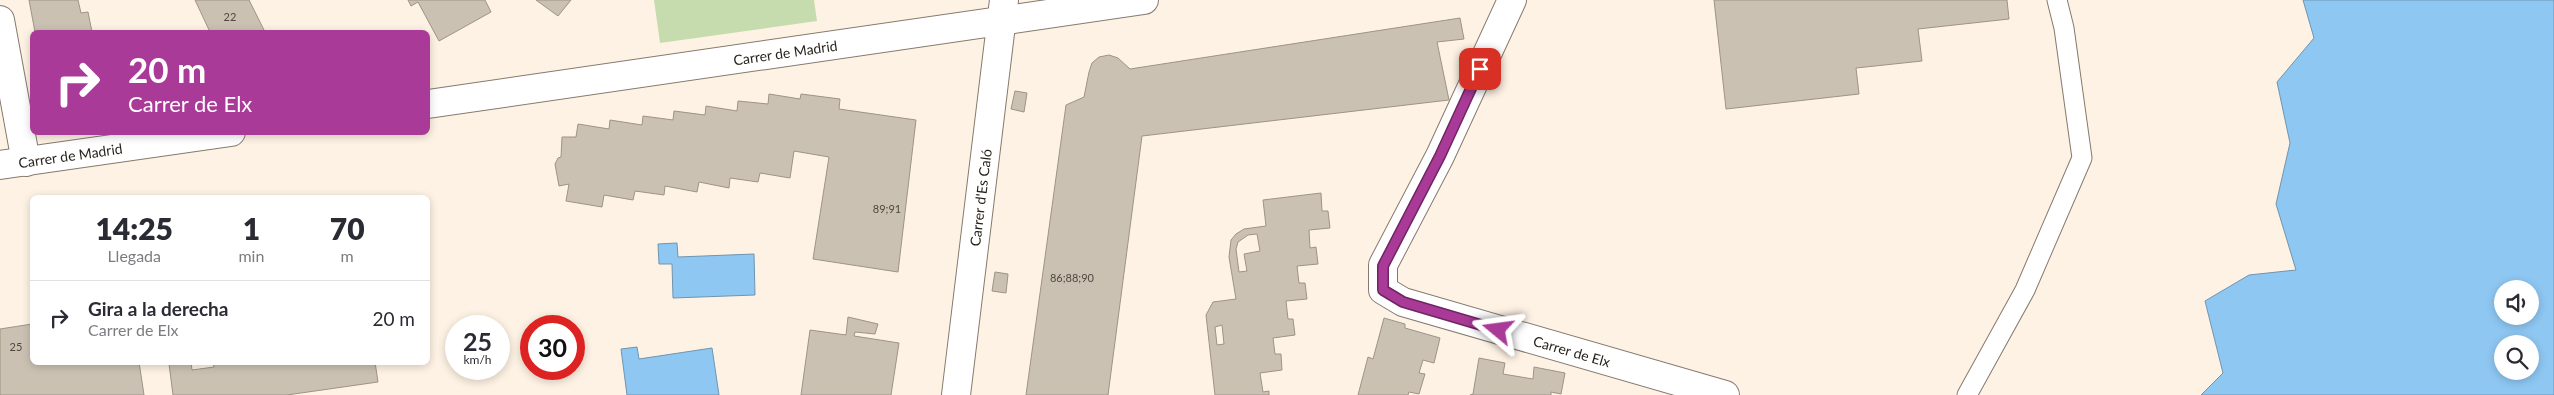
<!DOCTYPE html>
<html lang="es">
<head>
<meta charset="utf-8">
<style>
	body { margin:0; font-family:Lato,sans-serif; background:#f7f7f7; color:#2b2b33; height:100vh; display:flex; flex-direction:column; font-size:19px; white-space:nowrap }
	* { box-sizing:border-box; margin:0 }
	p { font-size:16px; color:#7c7c81 }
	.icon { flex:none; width:28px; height:28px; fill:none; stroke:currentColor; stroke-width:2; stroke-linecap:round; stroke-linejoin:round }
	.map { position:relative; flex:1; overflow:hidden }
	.drawer { position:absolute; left:30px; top:195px; width:400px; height:170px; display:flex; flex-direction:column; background:#fff; border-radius:8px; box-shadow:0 2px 8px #0003 }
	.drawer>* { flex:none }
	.hud { position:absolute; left:30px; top:30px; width:400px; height:105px; border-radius:8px; box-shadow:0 2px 8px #0003; background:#a93a97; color:#fff; overflow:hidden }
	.fabs { position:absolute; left:2494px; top:280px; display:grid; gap:10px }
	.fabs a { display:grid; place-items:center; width:45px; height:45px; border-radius:50%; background:#fff; box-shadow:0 2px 8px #0003; font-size:25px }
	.speed { position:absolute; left:445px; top:315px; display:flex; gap:10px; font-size:25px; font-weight:700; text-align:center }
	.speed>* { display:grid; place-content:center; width:65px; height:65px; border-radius:50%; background:#fff; box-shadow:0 2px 8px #0003; line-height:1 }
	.speed small { font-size:12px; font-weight:400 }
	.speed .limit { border:8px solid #d22; background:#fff; color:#111 }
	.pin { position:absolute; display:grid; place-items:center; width:42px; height:42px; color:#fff; margin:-21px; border-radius:10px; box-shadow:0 2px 8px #0006 }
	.me { position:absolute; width:55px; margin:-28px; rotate:286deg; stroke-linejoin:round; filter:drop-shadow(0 0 4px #0008) }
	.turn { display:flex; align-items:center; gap:18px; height:105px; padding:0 15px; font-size:22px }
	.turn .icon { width:65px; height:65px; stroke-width:2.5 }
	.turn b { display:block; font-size:35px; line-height:42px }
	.eta { display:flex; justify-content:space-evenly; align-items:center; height:85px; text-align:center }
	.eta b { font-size:30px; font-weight:800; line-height:35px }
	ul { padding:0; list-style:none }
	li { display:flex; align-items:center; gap:15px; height:75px; padding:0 15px; border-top:1px solid #e1e1e2 }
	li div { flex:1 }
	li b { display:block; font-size:19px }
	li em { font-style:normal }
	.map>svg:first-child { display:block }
	.green { fill:#c6dbae }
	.water { fill:#8ec7f2; stroke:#6e95b1; fill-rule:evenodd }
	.building { fill:#cbc1b3; stroke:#9d9386; fill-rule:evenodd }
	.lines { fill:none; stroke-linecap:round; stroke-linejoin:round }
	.lane-casing { stroke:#857a6e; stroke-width:21 }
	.street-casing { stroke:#857a6e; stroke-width:30 }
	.lane { stroke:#fff; stroke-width:19 }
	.street { stroke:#fff; stroke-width:28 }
	.route-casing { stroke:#6e2662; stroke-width:12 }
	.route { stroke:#a93a97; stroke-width:9 }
	.labels { text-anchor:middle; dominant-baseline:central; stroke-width:4; stroke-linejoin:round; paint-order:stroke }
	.number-label { font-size:11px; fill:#4e4840 }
	.street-label { font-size:14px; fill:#241f1a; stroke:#fef2e4 }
</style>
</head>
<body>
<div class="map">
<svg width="2554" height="395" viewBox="0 0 2554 395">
	<rect width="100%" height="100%" fill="#fef2e4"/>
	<!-- green -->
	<path class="green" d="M654,0h160l3,21 -157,22z"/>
	<!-- water -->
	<g class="water">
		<path d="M2303,0h251v395h-353l22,-22 -18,-72 44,-26 47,-5 -20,-66 14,-61 -13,-61 37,-44zM2502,289h28v27h-28zM2502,344h28v27h-28z"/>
		<path d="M677,243l1,14 76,-3 1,41 -82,3 -1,-34h-13l-1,-20z"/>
		<path d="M637,347l2,12 73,-11 7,47h-92l-6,-46z"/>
	</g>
	<!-- building -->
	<g class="building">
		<path d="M29,0h49l3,13 7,-1 4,20h-57z"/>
		<path d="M195,0h54l16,32h-55z"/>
		<path d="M408,0h77l6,12 -52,29 -21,-39 -7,4z"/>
		<path d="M536,0h35l-13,16z"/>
		<path d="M1714,0h293l2,19 -91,10 4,32 -66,7 3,26 -133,15z"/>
		<path d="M1460,18l4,21 -27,3 12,58 -307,36 -34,259h-82l40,-290 18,-8 5,-25 3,-9 7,-6 10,-2 9,3 12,11z"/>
		<path d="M1015,91l12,2 -3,19 -13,-3z"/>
		<path d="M769,94l31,5 1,-5 39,5 -1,10 77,11 -18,152 -85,-13 16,-102 -35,-6 -4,27 -30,-5 -2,9 -28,-4 -1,10 -30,-6 -2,10 -32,-6 -1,9 -29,-4 -2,9 -29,-5 -2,12 -36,-6 3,-17 -10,2 -4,-22 3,-6 3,-1 1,-20h14l2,-13 31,5 1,-9 32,5 1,-9 30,4 1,-9 31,4 1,-9 31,5 1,-10 30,3z"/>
		<path d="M1321,193l1,18h6l2,17 -21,2 1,18 6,-1 2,17 -21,2 2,17h6l2,16 -21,2 2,18h5l2,16 -22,3 2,16h6l1,16 -22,3 3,19 6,-1v4h-54l-9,-80 7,-13 23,-3 -7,-42 2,-17 5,-6 8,-5 22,-3 -3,-26zM1257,234l3,17 -16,3 3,17 -8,1 -3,-23 2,-7 10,-7zM1222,325l2,19 -7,1 -2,-18z"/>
		<path d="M995,272l13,2 -2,19 -14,-2z"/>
		<path d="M848,317l30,7 -3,10 -20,-2 -1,4 45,7 -8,52h-90l9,-65 36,5z"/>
		<path d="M1384,318l21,6v4l35,10 -6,25 -11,-3 -4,13 6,1 -6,20 -10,-2 -1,3h-50l10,-38 5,2z"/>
		<path d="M32,324v38h107l5,33h-144v-66z"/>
		<path d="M1479,358l26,5 -2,11 30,5 1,-12 31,6 -4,21 -10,-2v3h-81l3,-1z"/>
		<path d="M191,362l1,8 22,-3 -1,-5h162l3,20 -91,13h-114l-4,-31z"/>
	</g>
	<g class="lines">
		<!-- lane casing -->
		<g class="lane-casing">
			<path id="lane" d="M1967,395l58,-105 57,-132 -18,-130 -7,-28"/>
		</g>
		<!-- street casing -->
		<g class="street-casing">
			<g id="street">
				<path id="s1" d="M1512,0l-72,156 -57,109v25l20,12 322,93"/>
				<path d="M0,20l26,142"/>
				<path id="s2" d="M428,104l716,-104"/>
				<path id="s3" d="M0,165l231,-33"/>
				<path id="s4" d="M956,395l48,-395"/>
			</g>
		</g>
		<!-- lane -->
		<use href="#lane" class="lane"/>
		<!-- street -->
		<use href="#street" class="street"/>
	</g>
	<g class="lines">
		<!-- route casing -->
		<g class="route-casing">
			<path id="route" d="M1480,69l-40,87 -57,110v24l20,12 95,28"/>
		</g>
		<!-- route -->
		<use href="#route" class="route"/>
	</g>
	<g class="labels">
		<!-- number labels -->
		<g class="number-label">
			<text x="230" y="16">22</text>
			<text x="887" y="208">89;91</text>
			<text x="1072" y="277">86;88;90</text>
			<text x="16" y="346">25</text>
		</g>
		<!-- street labels -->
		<g class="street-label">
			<text stroke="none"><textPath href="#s2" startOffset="361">Carrer de Madrid</textPath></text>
			<text stroke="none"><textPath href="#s3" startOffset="71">Carrer de Madrid</textPath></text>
			<text stroke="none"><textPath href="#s4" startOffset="199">Carrer d'Es Caló</textPath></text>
			<text stroke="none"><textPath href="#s1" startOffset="519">Carrer de Elx</textPath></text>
		</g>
	</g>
</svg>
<div class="fabs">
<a><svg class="icon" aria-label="sound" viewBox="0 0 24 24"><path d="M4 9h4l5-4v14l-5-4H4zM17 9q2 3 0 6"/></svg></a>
<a><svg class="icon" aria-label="search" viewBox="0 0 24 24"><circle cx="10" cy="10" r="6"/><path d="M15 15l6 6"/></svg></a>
</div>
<div class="speed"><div>25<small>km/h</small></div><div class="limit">30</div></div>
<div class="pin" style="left:1480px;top:69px;background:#d93025"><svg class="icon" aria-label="arrive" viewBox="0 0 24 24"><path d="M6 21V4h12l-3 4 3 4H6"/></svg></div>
<svg class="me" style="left:1498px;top:330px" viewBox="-20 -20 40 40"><path d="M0-17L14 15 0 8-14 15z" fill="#a93a97" stroke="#fff" stroke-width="4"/></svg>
<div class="hud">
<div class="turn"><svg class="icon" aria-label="right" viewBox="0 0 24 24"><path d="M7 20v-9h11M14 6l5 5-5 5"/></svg><div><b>20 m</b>Carrer de Elx</div></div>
</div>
<section class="drawer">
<div class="eta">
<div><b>14:25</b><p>Llegada</p></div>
<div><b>1</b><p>min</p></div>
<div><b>70</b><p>m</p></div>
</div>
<ul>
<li><svg class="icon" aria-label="right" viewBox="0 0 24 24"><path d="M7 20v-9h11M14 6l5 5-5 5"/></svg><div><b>Gira a la derecha</b><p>Carrer de Elx</p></div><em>20 m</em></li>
</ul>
</section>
</div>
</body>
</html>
